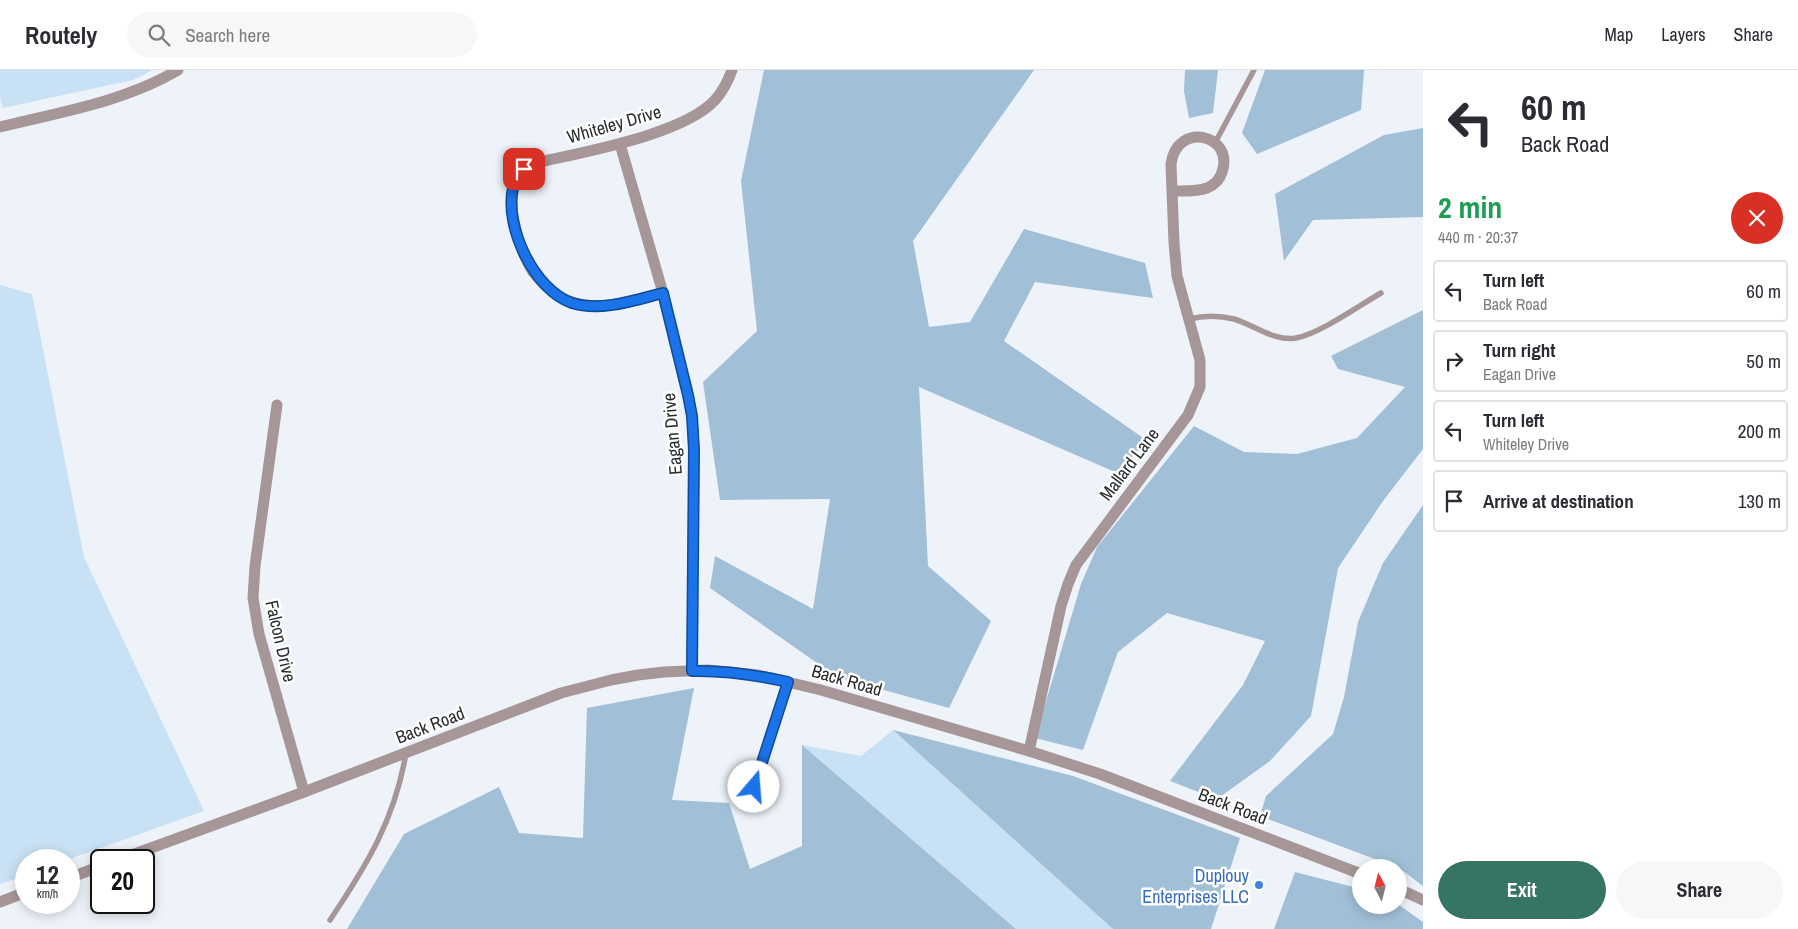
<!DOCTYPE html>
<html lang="en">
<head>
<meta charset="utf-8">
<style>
	body { margin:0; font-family:"Archivo Narrow",sans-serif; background:#f7f7f7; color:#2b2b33; height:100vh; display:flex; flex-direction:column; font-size:19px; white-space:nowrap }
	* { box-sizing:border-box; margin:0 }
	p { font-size:16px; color:#7c7c81 }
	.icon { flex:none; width:28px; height:28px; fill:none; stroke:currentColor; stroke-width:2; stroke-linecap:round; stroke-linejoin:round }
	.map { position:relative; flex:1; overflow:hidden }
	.sheet { display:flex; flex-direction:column; background:#fff; width:375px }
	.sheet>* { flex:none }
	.guide { background:#fff; color:#2b2b33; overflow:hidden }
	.needle { width:32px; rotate:353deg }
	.buttons { position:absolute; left:1352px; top:789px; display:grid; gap:10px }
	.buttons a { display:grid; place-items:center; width:55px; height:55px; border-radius:50%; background:#fff; box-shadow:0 2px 12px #0003; font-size:25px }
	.speed { position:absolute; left:15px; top:779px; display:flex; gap:10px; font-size:25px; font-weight:700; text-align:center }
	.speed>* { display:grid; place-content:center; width:65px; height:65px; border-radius:50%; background:#fff; box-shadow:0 2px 12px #0003; line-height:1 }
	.speed small { font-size:12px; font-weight:400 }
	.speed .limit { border:2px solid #111; border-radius:8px; background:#fff; color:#111 }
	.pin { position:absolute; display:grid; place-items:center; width:42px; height:42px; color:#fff; margin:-21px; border-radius:10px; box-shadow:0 2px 8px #0006 }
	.me { position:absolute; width:55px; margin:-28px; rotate:18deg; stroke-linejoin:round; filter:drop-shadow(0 0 4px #0008) }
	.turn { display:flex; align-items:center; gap:18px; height:105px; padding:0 15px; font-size:22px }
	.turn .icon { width:65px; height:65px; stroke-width:2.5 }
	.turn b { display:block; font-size:35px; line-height:42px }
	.round { display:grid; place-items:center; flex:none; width:52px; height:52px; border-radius:26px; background:#f7f7f7 }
	.head { display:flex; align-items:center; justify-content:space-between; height:85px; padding:0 15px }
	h1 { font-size:30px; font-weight:800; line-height:38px; color:#1e9e55 }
	.button { display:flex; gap:10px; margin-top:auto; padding:10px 15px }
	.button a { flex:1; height:58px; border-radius:30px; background:#367563; color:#fff; font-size:20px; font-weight:800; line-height:58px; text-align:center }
	.button a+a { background:#f7f7f7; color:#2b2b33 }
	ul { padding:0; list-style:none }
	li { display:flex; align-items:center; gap:15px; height:62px; margin:0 10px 8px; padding:0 5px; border:2px solid #e1e1e2; border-radius:5px }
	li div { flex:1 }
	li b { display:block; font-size:19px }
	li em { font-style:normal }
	header { display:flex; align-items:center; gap:30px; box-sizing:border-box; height:70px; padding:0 25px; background:#fff; border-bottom:1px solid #e1e1e2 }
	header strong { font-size:24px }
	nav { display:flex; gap:28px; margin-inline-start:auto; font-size:18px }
	.search { width:350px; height:45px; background:#f7f7f7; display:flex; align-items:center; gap:12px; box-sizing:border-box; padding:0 18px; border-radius:28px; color:#7c7c81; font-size:19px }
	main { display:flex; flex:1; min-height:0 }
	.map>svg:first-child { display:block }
	.green { fill:#c9e1f4 }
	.forest { fill:#a1bfd6 }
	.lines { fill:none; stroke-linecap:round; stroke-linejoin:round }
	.lane { stroke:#a79697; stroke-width:5.5 }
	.street { stroke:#a79697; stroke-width:11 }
	.route-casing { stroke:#114b97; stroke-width:12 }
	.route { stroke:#1a73e8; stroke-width:9 }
	.shop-dot { fill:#3f7fe0; stroke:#fff; stroke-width:2 }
	.labels { text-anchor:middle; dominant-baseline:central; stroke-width:5; stroke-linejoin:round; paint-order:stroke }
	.street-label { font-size:18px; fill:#292c2e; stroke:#fff }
	.shop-label { font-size:18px; fill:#366cbe; stroke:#fff; text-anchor:end }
</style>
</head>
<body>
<header>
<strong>Routely</strong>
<div class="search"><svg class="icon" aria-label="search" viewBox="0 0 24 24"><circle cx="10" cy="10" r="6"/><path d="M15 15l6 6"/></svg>Search here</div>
<nav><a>Map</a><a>Layers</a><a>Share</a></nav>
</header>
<main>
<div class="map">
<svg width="1423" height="859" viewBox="0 0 1423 859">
	<rect width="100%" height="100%" fill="#edf3f9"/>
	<!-- green -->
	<g class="green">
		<path d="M0,0h153l-20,10 -130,28 -3,-11z"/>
		<path d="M0,215l32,9 52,263 120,254 -137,49h-41v15l-26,9z"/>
		<path d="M893,660l220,199h-97l-214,-184 59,11z"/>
	</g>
	<!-- forest -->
	<g class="forest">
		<path d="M764,0h270l-121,171 16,86 41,-5 54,-93 121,34 8,35 -118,-16 -31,59 145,101 -34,30 -196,-85 9,179 63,55 -42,87 -112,-31 -127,-89 5,-32 98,53 17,-110 -110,1 -17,-118 54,-51 -16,-150z"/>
		<path d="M1185,0h33l-5,43 -24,5 -5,-27z"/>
		<path d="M1265,0h99l-3,40 -104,44 -15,-21z"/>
		<path d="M1423,58v89l-110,3 -29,41 -9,-67 109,-59z"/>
		<path d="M1423,240v139l-40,52 -45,67 -27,148 -41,45 -53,38 -47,-18 73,-96 22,-44 -98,-28 -49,39 -35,98 -48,-12 46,-154 16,-37 97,-121 50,26 53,2 60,-16 48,-51 -67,-18 -7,-13z"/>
		<path d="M1423,435v381l-24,-18 -139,-52 6,-20 67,-62 11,-37 14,-75 25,-59z"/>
		<path d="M694,618l-22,112 57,3 21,66 52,-23v-101l214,184h-669l57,-95 95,-47 20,46 64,5 4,-130z"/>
		<path d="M893,660l180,46 167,62 -29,91h-98z"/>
		<path d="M1295,802l66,17v16h38l24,17v7h-149z"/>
	</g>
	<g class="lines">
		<!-- lane -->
		<g class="lane">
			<path d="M1215,73l39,-73"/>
			<path d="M1189,249c16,-4 29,-4 45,0 20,6 41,23 62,19 23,-4 64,-33 85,-45"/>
			<path d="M750,729l38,-117"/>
			<path d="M330,850c37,-55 65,-101 76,-167"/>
		</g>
		<!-- street -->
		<g class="street">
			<path d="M0,57c60,-15 124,-25 178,-57"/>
			<path d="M620,74l43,149 25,102 4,21 2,34 -2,221"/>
			<path d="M663,223c-28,7 -63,19 -91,9 -16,-5 -29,-17 -39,-30 -14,-22 -28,-68 -17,-92 4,-9 11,-13 20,-17 46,-11 147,-28 179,-63 8,-9 13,-19 17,-30"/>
			<path d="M277,335l-22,161 -2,32 6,36 45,158"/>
			<path d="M1029,681l32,-145 7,-22 8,-19 112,-150 12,-28v-27l-23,-84 -3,-33 -3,-79c6,-44 64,-29 51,8 -2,7 -8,13 -15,16 -11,4 -24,3 -35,3"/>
			<path d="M118,790l186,-68 257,-99 50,-13 27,-5 26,-3 44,-2 50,5 63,15 208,61 71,23 261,100"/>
			<path d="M69,808l32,-12"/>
			<path d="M1399,819l24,11"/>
			<path d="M0,832l26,-10"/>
		</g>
	</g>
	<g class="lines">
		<!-- route casing -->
		<g class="route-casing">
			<path id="route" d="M524,99c-5,6 -9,11 -11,19 -9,38 21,102 59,115 29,9 63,-3 91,-10l25,102 4,21 2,34 -2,221c33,-1 64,4 96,11l-34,105"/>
		</g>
		<!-- route -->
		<use href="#route" class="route"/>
	</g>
	<!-- markers -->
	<circle class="shop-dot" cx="1259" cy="815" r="5"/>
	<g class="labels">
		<!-- street labels -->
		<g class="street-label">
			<text transform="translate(614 54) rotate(-16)">Whiteley Drive</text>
			<text transform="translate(672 364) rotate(-95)">Eagan Drive</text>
			<text transform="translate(1129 394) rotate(-53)">Mallard Lane</text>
			<text transform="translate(281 571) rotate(77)">Falcon Drive</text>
			<text transform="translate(847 610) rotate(16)">Back Road</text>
			<text transform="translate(430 655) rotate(-21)">Back Road</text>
			<text transform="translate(1233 736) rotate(21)">Back Road</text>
		</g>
		<!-- shop labels -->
		<g class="shop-label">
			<text x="1249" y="805">Duplouy<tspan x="1249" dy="21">Enterprises LLC</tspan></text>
		</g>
	</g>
</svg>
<div class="buttons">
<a><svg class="needle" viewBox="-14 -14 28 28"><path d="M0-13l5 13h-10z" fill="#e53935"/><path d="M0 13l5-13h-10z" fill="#7c7c81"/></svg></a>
</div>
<div class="speed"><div>12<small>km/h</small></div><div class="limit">20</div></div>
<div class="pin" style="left:524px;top:99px;background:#d93025"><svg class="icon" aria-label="arrive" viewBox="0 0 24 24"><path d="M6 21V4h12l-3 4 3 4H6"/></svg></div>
<svg class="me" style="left:754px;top:717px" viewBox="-20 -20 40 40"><circle r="19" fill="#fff"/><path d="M0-13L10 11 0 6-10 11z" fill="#1a73e8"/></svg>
</div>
<section class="sheet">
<div class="guide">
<div class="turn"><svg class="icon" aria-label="left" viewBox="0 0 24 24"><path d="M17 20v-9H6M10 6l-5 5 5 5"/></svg><div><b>60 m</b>Back Road</div></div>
</div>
<div class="head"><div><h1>2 min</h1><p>440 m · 20:37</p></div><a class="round" style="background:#d93025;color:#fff"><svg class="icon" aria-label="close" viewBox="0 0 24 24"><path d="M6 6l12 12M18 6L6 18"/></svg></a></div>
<ul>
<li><svg class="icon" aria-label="left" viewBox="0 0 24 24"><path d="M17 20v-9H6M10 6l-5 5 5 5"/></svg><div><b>Turn left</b><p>Back Road</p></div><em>60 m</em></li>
<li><svg class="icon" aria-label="right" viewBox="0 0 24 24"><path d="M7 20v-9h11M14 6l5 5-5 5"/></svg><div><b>Turn right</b><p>Eagan Drive</p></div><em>50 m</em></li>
<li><svg class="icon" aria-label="left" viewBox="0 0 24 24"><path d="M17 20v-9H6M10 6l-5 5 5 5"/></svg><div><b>Turn left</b><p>Whiteley Drive</p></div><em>200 m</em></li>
<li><svg class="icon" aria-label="arrive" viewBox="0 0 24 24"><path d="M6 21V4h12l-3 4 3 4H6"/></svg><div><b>Arrive at destination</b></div><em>130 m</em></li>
</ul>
<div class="button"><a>Exit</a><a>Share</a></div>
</section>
</main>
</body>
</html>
